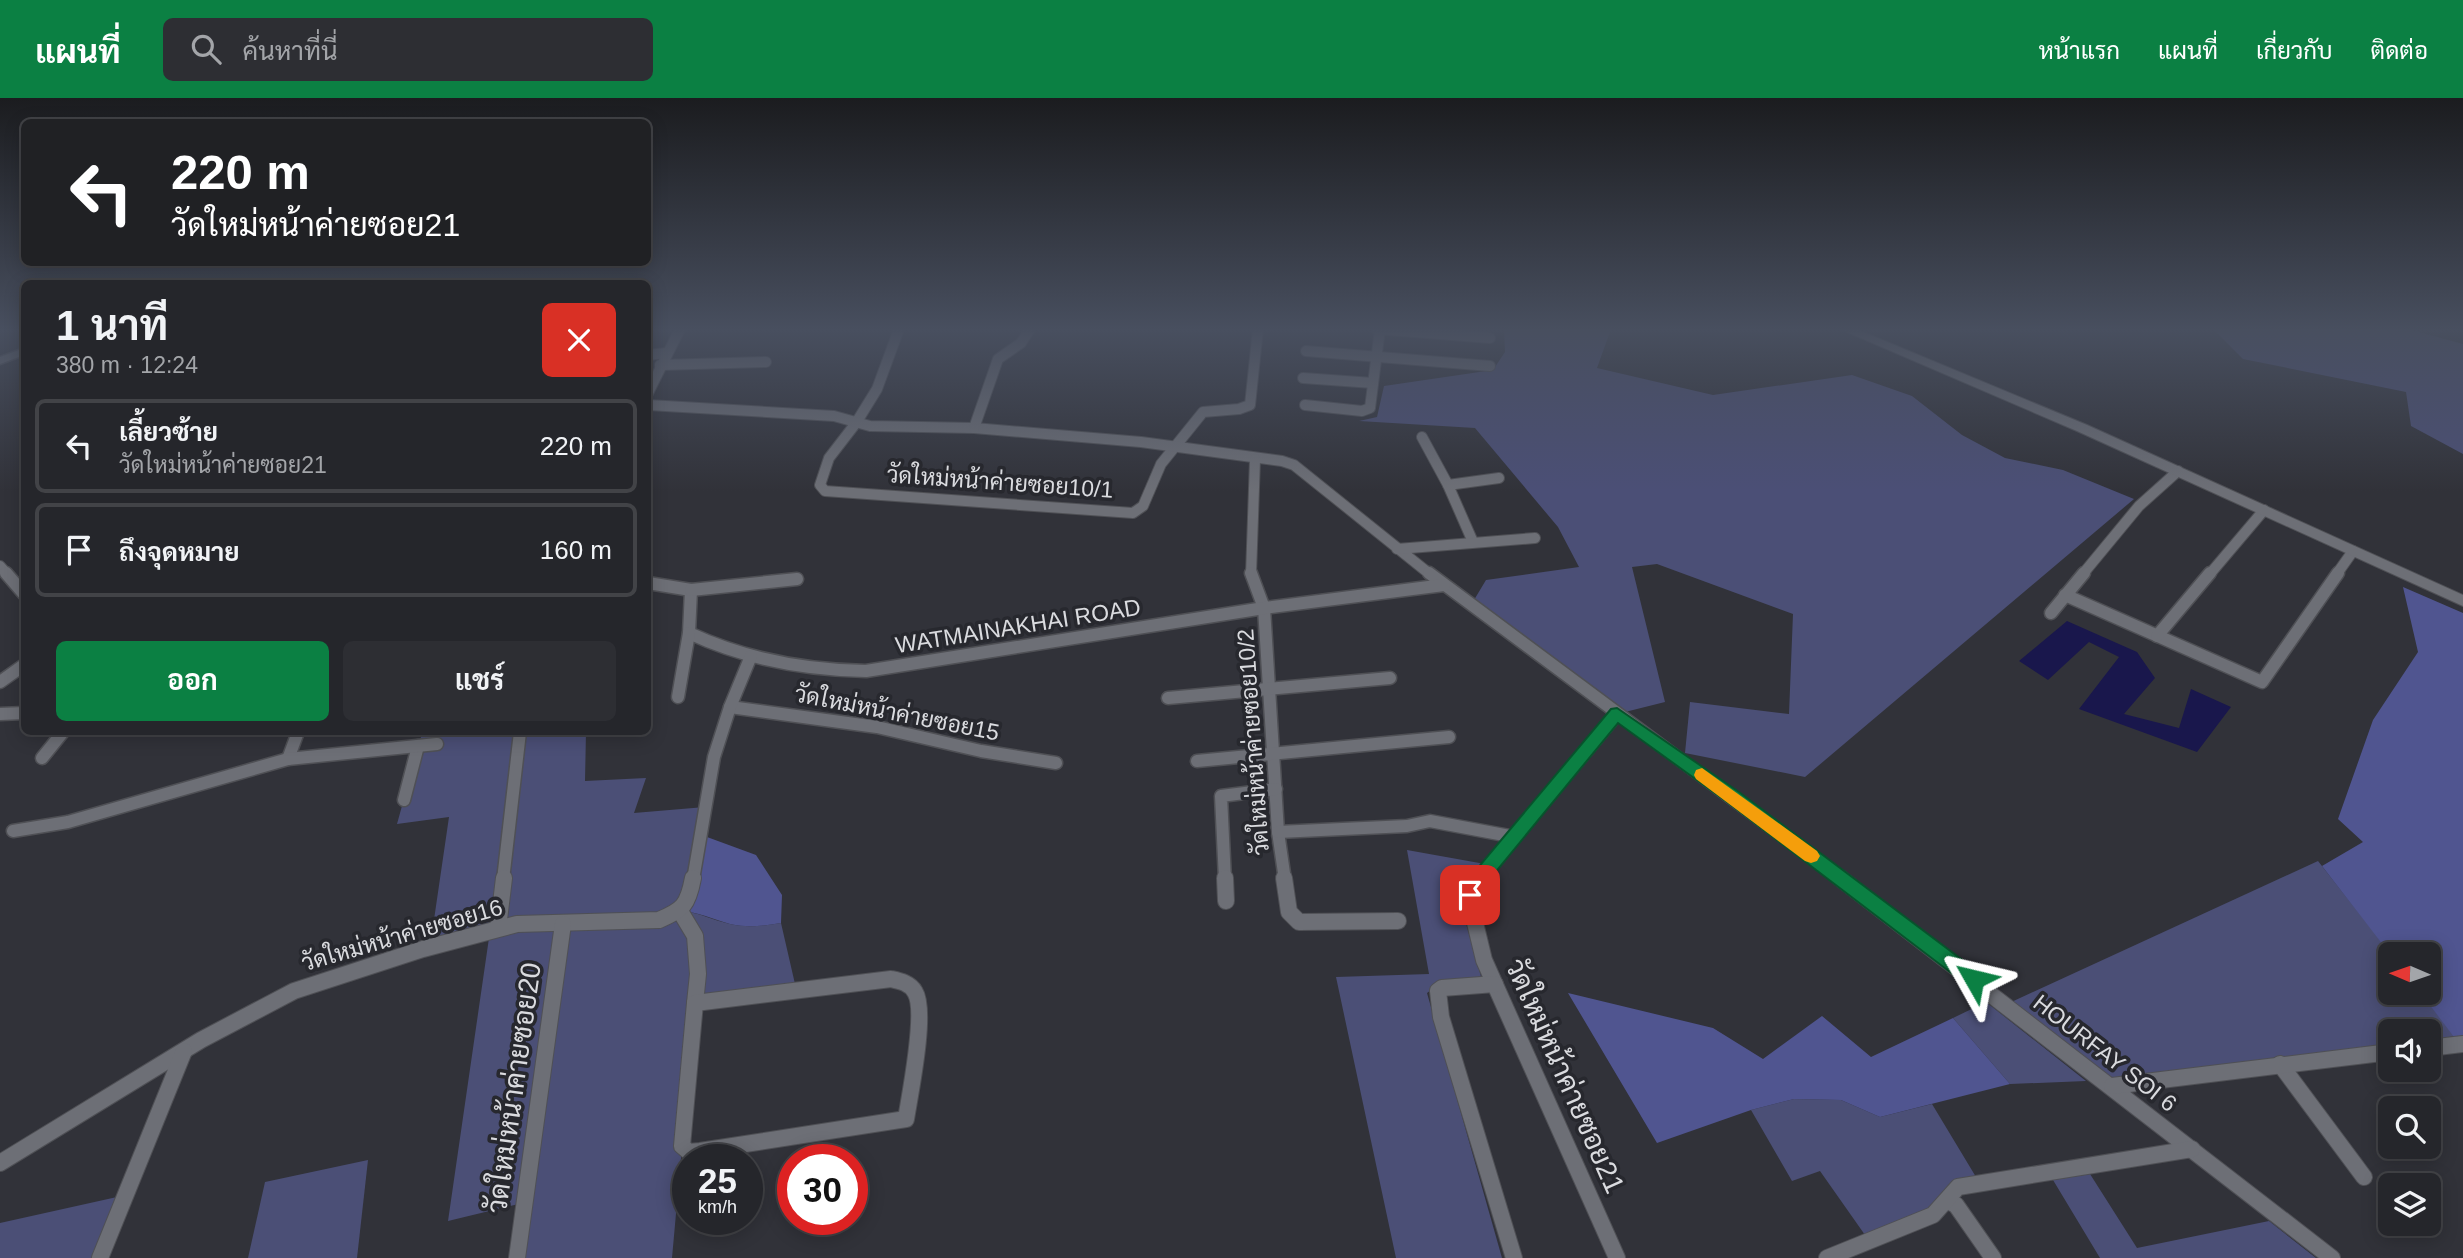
<!DOCTYPE html>
<html lang="th">
<head>
<meta charset="utf-8">
<style>
	body { margin:0; font-family:Helvetica,Sarabun,sans-serif; background:#2d2e33; color:#f1f3f6; height:100vh; display:flex; flex-direction:column; font-size:26px; white-space:nowrap }
	* { box-sizing:border-box; margin:0 }
	p { font-size:23px; color:#a3a5a9 }
	.icon { flex:none; width:38px; height:38px; fill:none; stroke:currentColor; stroke-width:2; stroke-linecap:round; stroke-linejoin:round }
	.map { position:relative; flex:1; overflow:hidden }
	.panel { position:absolute; left:21px; top:182px; width:630px; height:455px; display:flex; flex-direction:column; background:#25262b; border-radius:10px; box-shadow:0 4px 18px #0003,0 0 0 2px #424347 }
	.panel>* { flex:none }
	.guide { position:absolute; left:21px; top:21px; width:630px; height:147px; border-radius:10px; box-shadow:0 4px 18px #0003,0 0 0 2px #424347; background:#202124; color:#fff; overflow:hidden }
	.needle { width:46px; rotate:272deg }
	.buttons { position:absolute; left:2378px; top:844px; display:grid; gap:14px }
	.buttons a { display:grid; place-items:center; width:63px; height:63px; border-radius:10px; background:#25262b; box-shadow:0 4px 18px #0003,0 0 0 2px #424347; font-size:35px }
	.speed { position:absolute; left:672px; top:1046px; display:flex; gap:14px; font-size:35px; font-weight:700; text-align:center }
	.speed>* { display:grid; place-content:center; width:91px; height:91px; border-radius:50%; background:#25262b; box-shadow:0 4px 18px #0003,0 0 0 2px #424347; line-height:1 }
	.speed small { font-size:18px; font-weight:400 }
	.speed .limit { border:10px solid #d22; background:#fff; color:#111 }
	.pin { position:absolute; display:grid; place-items:center; width:60px; height:60px; color:#fff; margin:-30px; border-radius:14px; box-shadow:0 4px 10px #0006 }
	.me { position:absolute; width:77px; margin:-38px; rotate:307deg; stroke-linejoin:round; filter:drop-shadow(0 0 5px #0008) }
	.turn { display:flex; align-items:center; gap:24px; height:147px; padding:0 35px; font-size:32px }
	.turn .icon { width:91px; height:91px; stroke-width:2.5 }
	.turn b { display:block; font-size:49px; line-height:60px }
	.round { display:grid; place-items:center; flex:none; width:74px; height:74px; border-radius:10px; background:#2d2e33 }
	.headline { display:flex; align-items:center; justify-content:space-between; height:119px; padding:0 35px }
	h1 { font-size:42px; font-weight:700; line-height:52px }
	.button { display:flex; gap:14px; margin-top:auto; padding:14px 35px }
	.button a { flex:1; height:80px; border-radius:10px; background:#0b8043; color:#fff; font-size:28px; font-weight:700; line-height:80px; text-align:center }
	.button a+a { background:#2d2e33; color:#f1f3f6 }
	ul { padding:0; list-style:none }
	li { display:flex; align-items:center; gap:21px; height:94px; margin:0 14px 10px; padding:0 21px; border:4px solid #424347; border-radius:10px }
	li div { flex:1 }
	li b { display:block; font-size:26px }
	li em { font-style:normal }
	header { display:flex; align-items:center; gap:42px; box-sizing:border-box; height:98px; padding:0 35px; background:#0b8043; color:#fff }
	header strong { font-size:33px }
	nav { display:flex; gap:38px; margin-inline-start:auto; font-size:24px }
	.search { width:490px; height:63px; background:#2d2e33; display:flex; align-items:center; gap:18px; box-sizing:border-box; padding:0 24px; border-radius:10px; color:#a3a5a9; font-size:26px }
	.map>svg:first-child { display:block }
	.green { fill:#4b4f76 }
	.forest { fill:#505590 }
	.water { fill:#19174c }
	.lines { fill:none; stroke-linecap:round; stroke-linejoin:round }
	.minor-far2-casing { stroke:#4f5055; stroke-width:12 }
	.minor-far1-casing { stroke:#4f5055; stroke-width:15 }
	.minor-casing { stroke:#4f5055; stroke-width:18 }
	.tertiary-casing { stroke:#4f5055; stroke-width:3 }
	.secondary-casing { stroke:#4f5055; stroke-width:2 }
	.minor-far2 { stroke:#6d6f76; stroke-width:10 }
	.minor-far1 { stroke:#6d6f76; stroke-width:12 }
	.minor { stroke:#6d6f76; stroke-width:16 }
	.tertiary { fill:#6d6f76; fill-rule:evenodd }
	.secondary { fill:#6d6f76; fill-rule:evenodd }
	.route { fill:#0b8043; stroke:#07532c; stroke-width:2 }
	.slow { fill:#f59e0b }
	.labels { text-anchor:middle; dominant-baseline:central; stroke-width:7; stroke-linejoin:round; paint-order:stroke }
	.street-label { font-size:23px; fill:#dadbdf; stroke:#27282e }
	.near-street-label { font-size:28px; fill:#dadbdf; stroke:#27282e }
</style>
</head>
<body>
<header>
<strong>แผนที่</strong>
<div class="search"><svg class="icon" aria-label="search" viewBox="0 0 24 24"><circle cx="10" cy="10" r="6"/><path d="M15 15l6 6"/></svg>ค้นหาที่นี่</div>
<nav><a>หน้าแรก</a><a>แผนที่</a><a>เกี่ยวกับ</a><a>ติดต่อ</a></nav>
</header>
<div class="map">
<svg width="2463" height="1160" viewBox="0 0 2463 1160">
	<rect width="100%" height="100%" fill="#313239"/>
	<!-- green -->
	<g class="green">
		<path d="M1504,231h107l-14,39 116,27 139,-20 60,21 50,39 43,23 58,12 71,29 -329,278 -120,-24 5,-51 99,12 4,-100 -136,-50 -25,3 33,135 -48,12 -146,-109 15,-25 93,-13 -21,-40 -83,-99 -116,-7 18,-4 7,-31 109,-16 12,-18z"/>
		<path d="M2213,231h195l55,15v110l-52,-28 -5,-34 -163,-33z"/>
		<path d="M412,634h174l-1,49 61,-3 -12,35 71,-6 -24,104c18,1 31,9 49,13 17,4 34,2 51,-1l14,61 -100,19 -23,255h-155l6,-55 -75,18 42,-290 -60,16 19,-130 -52,7 24,-87h-11z"/>
		<path d="M1407,752l78,14 -21,24 -3,18 21,74 -43,4 -12,9 75,265h-106l-60,-281 93,-3z"/>
		<path d="M2318,763l73,93 -1,38h32l34,44 -27,4v-9h-39v15l-278,40 -105,-82z"/>
		<path d="M1986,904l100,79 -76,3 -57,-66z"/>
		<path d="M1794,1001l47,1 39,17 52,-13 44,73 -48,35 -63,23 -45,-64 -28,10 -41,-71z"/>
		<path d="M368,1062l-11,98h-109l17,-76z"/>
		<path d="M2090,1076l47,74 132,-27 47,37h-216l-47,-78z"/>
		<path d="M117,1099l-24,61h-93v-35z"/>
	</g>
	<!-- forest -->
	<g class="forest">
		<path d="M2403,489l60,26v423l-9,1 -34,-45h9v-38h-39l-68,-88 41,-24 -25,-23 35,-99 45,-68z"/>
		<path d="M707,739l49,18 26,40 -1,28c-17,3 -34,5 -51,1 -18,-5 -31,-12 -50,-13l19,-70z"/>
		<path d="M1568,895l145,35 50,31 59,-43 49,41 82,-39 57,66 -130,33 -39,-17 -47,-1 -43,11 -94,33z"/>
	</g>
	<!-- water -->
	<path class="water" d="M2067,523l70,31 18,26 -31,36 55,14 12,-39 40,18 -34,45 -118,-43 40,-52 -30,-15 -41,38 -29,-19z"/>
	<g class="lines">
		<!-- minor-far2 casing -->
		<g class="minor-far2-casing">
			<g id="minor-far2">
				<path d="M899,231l-22,60 -21,34 -27,35 -9,27 5,6 308,22 10,-7 18,-42 42,-52 36,-3 11,-4 8,-76"/>
				<path d="M1377,231l113,9"/>
				<path d="M1306,253l184,15"/>
				<path d="M648,257l18,-2"/>
				<path d="M660,267l106,-3"/>
				<path d="M1303,280l70,5"/>
				<path d="M648,295l32,-64"/>
				<path d="M648,307l186,11 36,10 104,2 167,14 141,19 12,4 137,110"/>
				<path d="M1305,307l57,6 8,-3 10,-79"/>
				<path d="M974,330l24,-69 23,-16 9,-14"/>
				<path d="M1422,339l26,48 25,57"/>
				<path d="M1448,387l51,-7"/>
				<path d="M1397,451l138,-11"/>
				<path d="M0,468l8,9"/>
				<path d="M1251,477l4,-116"/>
				<path d="M2082,477l57,-69 39,-35"/>
				<path d="M2209,477l55,-65"/>
				<path d="M2336,477l17,-24"/>
			</g>
		</g>
		<!-- minor-far1 casing -->
		<g class="minor-far1-casing">
			<g id="minor-far1">
				<path d="M6,475l18,21"/>
				<path d="M1251,475l13,35 14,224 7,48"/>
				<path d="M1429,475l413,307"/>
				<path d="M648,485l43,7 -2,43c56,26 115,37 177,38l398,-63 180,-23"/>
				<path d="M691,492l106,-11"/>
				<path d="M2065,497l197,87 76,-109"/>
				<path d="M2051,515l33,-40"/>
				<path d="M2157,538l53,-63"/>
				<path d="M0,584l24,-17"/>
				<path d="M678,599l11,-64"/>
				<path d="M1168,600l222,-20"/>
				<path d="M730,609l147,20 104,24 75,12"/>
				<path d="M0,616l24,-1"/>
				<path d="M42,660l21,-26"/>
				<path d="M288,661l10,-27"/>
				<path d="M1197,663l252,-24"/>
				<path d="M404,702l14,-54"/>
				<path d="M13,733l55,-9 220,-63 149,-15"/>
				<path d="M1278,734l129,-6 23,-5 85,16"/>
				<path d="M503,782l17,-148"/>
				<path d="M693,782l21,-123 16,-50 21,-51"/>
				<path d="M1225,782l-4,-84 55,-7"/>
				<path d="M1479,782l138,-166"/>
			</g>
		</g>
		<!-- minor casing -->
		<g class="minor-casing">
			<g id="minor">
				<path d="M1225,780l1,23"/>
				<path d="M1284,780l5,34 10,10 99,-1"/>
				<path d="M1480,780l-8,18 -1,10 13,54 133,298"/>
				<path d="M1840,780l492,380"/>
				<path d="M680,813l15,25 3,38 -3,29"/>
				<path d="M498,830l6,-50"/>
				<path d="M891,881c9,2 19,4 24,13 12,19 -5,102 -9,127l-206,32 -11,1 -7,-6 13,-143z"/>
				<path d="M1495,886l-53,4 -4,3 3,26 73,241"/>
				<path d="M2429,950l34,-4"/>
				<path d="M2280,966l84,113"/>
				<path d="M2112,988l278,-34"/>
				<path d="M0,1065l201,-123 93,-49 129,-42 94,-25 142,-4c24,-10 29,-15 34,-42"/>
				<path d="M1948,1103l8,4 37,53"/>
				<path d="M100,1160l84,-207"/>
				<path d="M517,1160l46,-334"/>
				<path d="M1827,1160l106,-43 25,-28 234,-38"/>
			</g>
		</g>
		<!-- tertiary casing -->
		<g class="tertiary-casing">
			<path id="tertiary" d="M24,250v7l-24,9v-7z"/>
		</g>
		<!-- secondary casing -->
		<g class="secondary-casing">
			<path id="secondary" d="M1840,231h16l231,96 376,170v11l-386,-175z"/>
		</g>
		<!-- minor-far2 -->
		<use href="#minor-far2" class="minor-far2"/>
		<!-- minor-far1 -->
		<use href="#minor-far1" class="minor-far1"/>
		<!-- minor -->
		<use href="#minor" class="minor"/>
		<!-- tertiary -->
		<use href="#tertiary" class="tertiary"/>
		<!-- secondary -->
		<use href="#secondary" class="secondary"/>
	</g>
	<!-- sky -->
	<linearGradient id="sky" x2="0" y2="1"><stop stop-color="#1b1c1f"/><stop offset="0.59" stop-color="#484f5f"/><stop offset="1" stop-color="#484f5f" stop-opacity="0"/></linearGradient>
	<rect width="2463" height="393" fill="url(#sky)"/>
	<!-- route -->
	<path class="route" d="M1617,610l122,84 242,182 3,5 -3,6 -7,3 -7,-3 -240,-183 -109,-79 -129,157 -13,21 -6,2 -7,-2 -3,-6 16,-25 135,-161z"/>
	<!-- slow -->
	<path class="slow" d="M1702,670l115,83 3,5 -3,5 -6,2 -6,-2 -109,-82 -2,-4 2,-5z"/>
	<g class="labels">
		<!-- street labels -->
		<g class="street-label">
			<text transform="translate(1000 384) rotate(4)">วัดใหม่หน้าค่ายซอย10/1</text>
			<text transform="translate(1018 528) rotate(-9)">WATMAINAKHAI ROAD</text>
			<text transform="translate(897 615) rotate(11)">วัดใหม่หน้าค่ายซอย15</text>
			<text transform="translate(1253 644) rotate(-94)">วัดใหม่หน้าค่ายซอย10/2</text>
			<text transform="translate(402 837) rotate(-16)">วัดใหม่หน้าค่ายซอย16</text>
			<text transform="translate(2105 955) rotate(38)">HOURFAY SOI 6</text>
		</g>
		<!-- near-street labels -->
		<g class="near-street-label">
			<text transform="translate(1565 978) rotate(66)">วัดใหม่หน้าค่ายซอย21</text>
			<text transform="translate(514 990) rotate(-82)">วัดใหม่หน้าค่ายซอย20</text>
		</g>
	</g>
</svg>
<div class="buttons">
<a><svg class="needle" viewBox="-14 -14 28 28"><path d="M0-13l5 13h-10z" fill="#e53935"/><path d="M0 13l5-13h-10z" fill="#a3a5a9"/></svg></a>
<a><svg class="icon" aria-label="sound" viewBox="0 0 24 24"><path d="M4 9h4l5-4v14l-5-4H4zM17 9q2 3 0 6"/></svg></a>
<a><svg class="icon" aria-label="search" viewBox="0 0 24 24"><circle cx="10" cy="10" r="6"/><path d="M15 15l6 6"/></svg></a>
<a><svg class="icon" aria-label="layers" viewBox="0 0 24 24"><path d="M12 4l9 5-9 5-9-5zM3 14l9 5 9-5"/></svg></a>
</div>
<div class="speed"><div>25<small>km/h</small></div><div class="limit">30</div></div>
<div class="pin" style="left:1470px;top:797px;background:#d93025"><svg class="icon" aria-label="arrive" viewBox="0 0 24 24"><path d="M6 21V4h12l-3 4 3 4H6"/></svg></div>
<svg class="me" style="left:1974px;top:881px" viewBox="-20 -20 40 40"><path d="M0-17L14 15 0 8-14 15z" fill="#0b8043" stroke="#fff" stroke-width="4"/></svg>
<div class="guide">
<div class="turn"><svg class="icon" aria-label="left" viewBox="0 0 24 24"><path d="M17 20v-9H6M10 6l-5 5 5 5"/></svg><div><b>220 m</b>วัดใหม่หน้าค่ายซอย21</div></div>
</div>
<section class="panel">
<div class="headline"><div><h1>1 นาที</h1><p>380 m · 12:24</p></div><a class="round" style="background:#d93025;color:#fff"><svg class="icon" aria-label="close" viewBox="0 0 24 24"><path d="M6 6l12 12M18 6L6 18"/></svg></a></div>
<ul>
<li><svg class="icon" aria-label="left" viewBox="0 0 24 24"><path d="M17 20v-9H6M10 6l-5 5 5 5"/></svg><div><b>เลี้ยวซ้าย</b><p>วัดใหม่หน้าค่ายซอย21</p></div><em>220 m</em></li>
<li><svg class="icon" aria-label="arrive" viewBox="0 0 24 24"><path d="M6 21V4h12l-3 4 3 4H6"/></svg><div><b>ถึงจุดหมาย</b></div><em>160 m</em></li>
</ul>
<div class="button"><a>ออก</a><a>แชร์</a></div>
</section>
</div>
</body>
</html>
